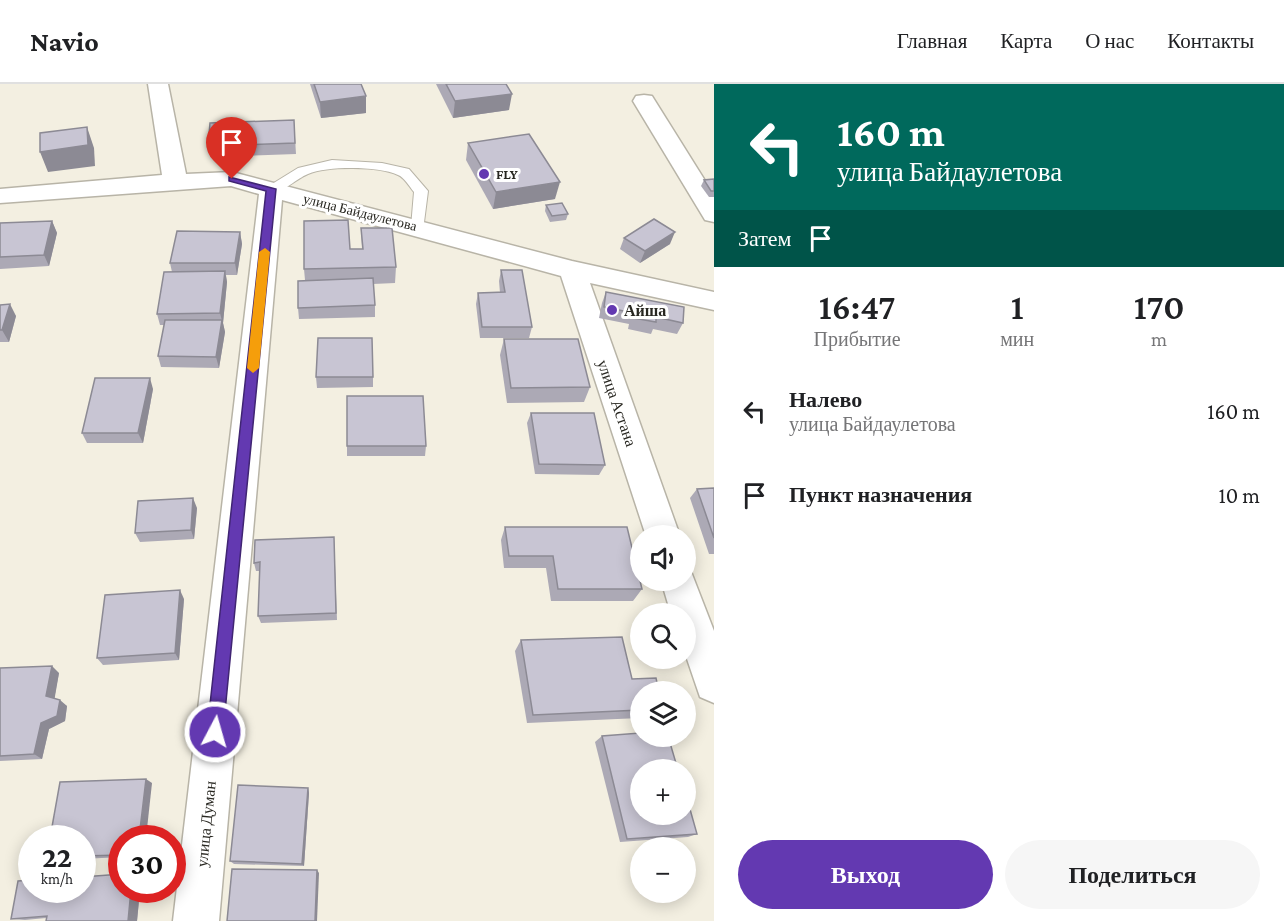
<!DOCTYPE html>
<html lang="ru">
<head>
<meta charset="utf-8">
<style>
	body { margin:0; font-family:"Crimson Pro",serif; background:#f6f6f6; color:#202124; height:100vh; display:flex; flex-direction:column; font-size:22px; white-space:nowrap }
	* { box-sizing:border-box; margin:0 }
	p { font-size:20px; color:#757577 }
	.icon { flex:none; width:33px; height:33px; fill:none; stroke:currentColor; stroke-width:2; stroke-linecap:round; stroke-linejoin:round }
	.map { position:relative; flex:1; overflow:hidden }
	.drawer { display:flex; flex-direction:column; background:#fff; width:570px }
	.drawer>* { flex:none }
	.hud { background:#00695c; color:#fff; overflow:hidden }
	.buttons { position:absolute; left:630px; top:441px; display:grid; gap:12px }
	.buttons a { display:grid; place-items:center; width:66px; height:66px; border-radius:50%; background:#fff; box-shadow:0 3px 15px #0003; font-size:30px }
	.speed { position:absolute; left:18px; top:741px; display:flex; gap:12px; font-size:30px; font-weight:700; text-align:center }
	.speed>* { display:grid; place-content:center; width:78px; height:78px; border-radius:50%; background:#fff; box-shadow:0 3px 15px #0003; line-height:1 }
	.speed small { font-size:15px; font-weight:400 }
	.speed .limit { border:9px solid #d22; background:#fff; color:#111 }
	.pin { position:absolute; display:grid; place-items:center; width:51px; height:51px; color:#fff; margin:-62px -26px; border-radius:50% 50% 50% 0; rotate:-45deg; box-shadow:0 0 6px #0007 }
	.pin .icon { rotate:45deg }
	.me { position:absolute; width:66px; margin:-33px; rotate:6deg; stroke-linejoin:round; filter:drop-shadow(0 0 4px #0008) }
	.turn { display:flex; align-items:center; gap:21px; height:126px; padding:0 24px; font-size:27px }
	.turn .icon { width:78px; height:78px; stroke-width:2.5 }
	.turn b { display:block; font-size:42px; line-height:51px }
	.then { display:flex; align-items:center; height:57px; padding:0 24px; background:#0003; gap:12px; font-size:22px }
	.eta { display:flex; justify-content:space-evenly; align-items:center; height:102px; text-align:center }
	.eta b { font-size:36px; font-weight:600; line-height:42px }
	.cta { display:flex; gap:12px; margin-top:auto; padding:12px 24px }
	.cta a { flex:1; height:69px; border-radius:36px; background:#6339b1; color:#fff; font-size:24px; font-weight:600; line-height:69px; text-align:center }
	.cta a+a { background:#f6f6f6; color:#202124 }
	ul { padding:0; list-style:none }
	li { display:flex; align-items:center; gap:18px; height:84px; padding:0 24px }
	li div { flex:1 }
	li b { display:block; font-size:22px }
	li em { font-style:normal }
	header { display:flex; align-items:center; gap:36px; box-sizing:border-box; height:84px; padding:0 30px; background:#fff; border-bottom:2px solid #e0e0e0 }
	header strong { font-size:28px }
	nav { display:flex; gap:33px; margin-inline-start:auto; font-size:21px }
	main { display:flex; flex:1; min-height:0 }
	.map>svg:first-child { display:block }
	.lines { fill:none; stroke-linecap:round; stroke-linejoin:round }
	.lane-casing { stroke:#b8b4a7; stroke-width:2 }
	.street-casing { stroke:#b8b4a7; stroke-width:3 }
	.lane { fill:#fff; fill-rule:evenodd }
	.street { fill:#fff; fill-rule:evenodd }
	.wall { fill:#aca9b5 }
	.shaded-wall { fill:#8c8a94 }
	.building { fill:#c8c5d3; stroke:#8c8a94; stroke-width:1.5 }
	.route { fill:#6339b1; stroke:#402573; stroke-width:1.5 }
	.slow { fill:#f59e0b }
	.poi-dot { fill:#6339b1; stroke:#fff; stroke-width:2 }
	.labels { text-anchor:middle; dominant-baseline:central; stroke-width:6; stroke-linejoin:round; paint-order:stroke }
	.far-poi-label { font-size:14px; font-weight:bold; fill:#282721; stroke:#fff; text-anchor:start }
	.far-street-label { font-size:14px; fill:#282721; stroke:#fff }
	.poi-label { font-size:16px; font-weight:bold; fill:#282721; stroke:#fff; text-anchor:start }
	.street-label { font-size:16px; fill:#282721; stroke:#fff }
</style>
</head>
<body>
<header>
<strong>Navio</strong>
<nav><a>Главная</a><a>Карта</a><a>О нас</a><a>Контакты</a></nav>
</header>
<main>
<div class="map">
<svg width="714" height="837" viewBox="0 0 714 837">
	<rect width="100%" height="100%" fill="#f3efe1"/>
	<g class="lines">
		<!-- lane casing -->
		<g class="lane-casing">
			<path id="lane" d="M332,76l50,3 27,6 19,22 -5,39h-10l-2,-3 3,-35c-5,-6 -10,-15 -16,-17 -20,-9 -70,-9 -90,-1 -13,5 -27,22 -42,18l-2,-3 34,-21z"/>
		</g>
		<!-- street casing -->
		<g class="street-casing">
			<g id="street">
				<path d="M148,0h20l18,90 46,-2 340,89 142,31v18l-124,-27 90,253h-34l-85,-260 -279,-76 -63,721h-46l86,-727 -28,-8 -231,17v-14l162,-14z"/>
				<path d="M644,11l8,1 62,99v27l-9,-2 -72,-119 3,-5z"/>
				<path d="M686,483l4,2 24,62v72l-14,-6 -14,-41v-42h-15l-10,-34h25z"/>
			</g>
		</g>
		<!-- lane -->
		<use href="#lane" class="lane"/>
		<!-- street -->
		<use href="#street" class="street"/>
	</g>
	<!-- wall -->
	<g class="wall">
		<path d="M310,0h51l5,12v17l-45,5z"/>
		<path d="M436,0h70l3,26 -56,8z"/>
		<path d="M294,36l2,34 -85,3 -3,-11z"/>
		<path d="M468,59l87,56 -62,10 -27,-49z"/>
		<path d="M714,95v18h-5l-8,-11 3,-6z"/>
		<path d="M546,121l22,9 -2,6 -16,2 -5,-11z"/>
		<path d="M52,137l5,12 -8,33 -49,3v-46z"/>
		<path d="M361,144l35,39 -1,16 -22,1 2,21v12l-76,2 -1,-11 7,-28 -1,-11 46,-20h12z"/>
		<path d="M240,148l2,12 -5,31h-11l1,7 -4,41 2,9 -6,36 -58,-1 -3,-11 6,-31h-4l-3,-11 15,-42 -2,-9z"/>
		<path d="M624,154l46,6 -30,19 -20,-14z"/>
		<path d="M501,186l31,57 -3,11h-49l-4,-34 2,-11h22l-1,-12z"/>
		<path d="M606,208l77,31 -6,11 -24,-5 -2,5 -23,-5 1,-5 -30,-6 3,-15z"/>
		<path d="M0,221l16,11 -7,26h-9z"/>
		<path d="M504,255l86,48 -6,15 -77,1 -7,-48z"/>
		<path d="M316,293h57v10l-56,1z"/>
		<path d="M153,305l-10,54h-56l-5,-10z"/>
		<path d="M347,312l79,50 -1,10h-78z"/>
		<path d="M531,329l74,52 -6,10 -64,-1 -8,-51z"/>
		<path d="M714,404v66h-5l-19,-56 7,-9z"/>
		<path d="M197,424l-3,31 -54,3 -5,-9z"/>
		<path d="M505,443l137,62 -9,12h-82l-5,-33h-42l-3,-28z"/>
		<path d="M334,453l3,83 -76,3 -3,-7 2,-45h-4l-2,-8z"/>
		<path d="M184,515l-5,61 -76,5 -6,-7z"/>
		<path d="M521,556l111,39 8,13v26l-113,5 -12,-72z"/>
		<path d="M0,584l59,5 -5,26 13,7 -2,15 -16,8 -7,30 -42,2z"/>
		<path d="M602,652l95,98 -9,3 -68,5 -25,-100z"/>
		<path d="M152,699l-30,55v19l-40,2v-21z"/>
		<path d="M308,704l1,5 -5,73 -70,-2 -4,-3z"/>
		<path d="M122,806h18l-3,31h-91v-3l-21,2 -14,-1z"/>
	</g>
	<!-- shaded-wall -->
	<g class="shaded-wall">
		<path d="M512,10l-3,16 -56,8 2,-17z"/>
		<path d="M366,12v17l-45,5 -1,-16z"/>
		<path d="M87,43l7,21 1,18 -47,6 -8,-20z"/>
		<path d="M560,98l-5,17 -62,10 3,-17z"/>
		<path d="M52,137l5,12 -8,33 -5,-11z"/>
		<path d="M240,148l2,12 -5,31 -2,-12z"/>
		<path d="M675,148l-5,12 -30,19 5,-12z"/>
		<path d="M225,187l2,11 -4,41 2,9 -6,36 -3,-11 6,-36 -2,-8z"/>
		<path d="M10,220l6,12 -7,26 -7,-12z"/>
		<path d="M150,294l3,11 -10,54 -5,-10z"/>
		<path d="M193,414l4,10 -3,31 -3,-9z"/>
		<path d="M180,506l4,9 -5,61 -4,-7z"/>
		<path d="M52,582l7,7 -5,29 -8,-6z"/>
		<path d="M60,616l7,6 -2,15 -16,8 -7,30 -8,-5 7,-31z"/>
		<path d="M146,695l6,4 -6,55h-7z"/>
		<path d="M308,704l1,5 -5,73 -2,-2z"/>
		<path d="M317,786l2,3 -2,48h-2z"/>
		<path d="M131,806h9l-3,31h-9z"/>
	</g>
	<!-- building -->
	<g class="building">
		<path d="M314,0h47l5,12 -46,6z"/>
		<path d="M446,0h60l6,10 -57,7z"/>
		<path d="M294,36l1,23 -87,3 2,-23z"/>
		<path d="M87,43l1,18 -48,7v-19z"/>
		<path d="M529,50l31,48 -64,10 -28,-49z"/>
		<path d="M714,95v12h-3l-7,-11z"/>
		<path d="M562,119l6,11 -16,2 -6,-11z"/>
		<path d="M654,135l21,13 -30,19 -21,-13z"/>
		<path d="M348,136l2,29h13l-2,-21h31l4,39 -92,2v-48z"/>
		<path d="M52,137l-8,34 -44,2v-34z"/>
		<path d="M177,147l63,1 -5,31h-65z"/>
		<path d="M501,186h21l10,57h-50l-4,-34 27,-1z"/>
		<path d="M225,187l-5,42 -63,1 7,-42z"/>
		<path d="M373,194l2,27 -77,3v-27z"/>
		<path d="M606,208l78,15 -1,16 -27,-6v5l-23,-4 1,-5 -30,-6z"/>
		<path d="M10,220l-8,26h-2v-25z"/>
		<path d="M165,236h57l-6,37 -58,-1z"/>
		<path d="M318,254h54l1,39h-57z"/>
		<path d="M504,255h74l12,48 -79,1z"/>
		<path d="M95,294h55l-12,55h-56z"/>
		<path d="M347,312h76l3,50h-79z"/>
		<path d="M531,329h63l11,52 -66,-1z"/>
		<path d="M714,404v50l-17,-49z"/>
		<path d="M193,414l-2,32 -56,3 3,-32z"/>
		<path d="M505,443h122l15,62h-84l-5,-33h-44z"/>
		<path d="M334,453l2,76 -78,3 2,-54 -6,1 1,-23z"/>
		<path d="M180,506l-5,63 -78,5 8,-63z"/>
		<path d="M622,553l10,42 24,-1 3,14h-19v18l-107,5 -12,-75z"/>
		<path d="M52,582l-6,30 14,4 -3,16 -16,7 -7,31 -34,2v-88z"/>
		<path d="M640,649v3h28l10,34h-38v44h46v-19l11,39 -70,5 -25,-103z"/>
		<path d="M146,695l-7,59h-17v17l-40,1v-18h-32l10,-56z"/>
		<path d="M238,701l70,3 -6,76 -72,-3z"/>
		<path d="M232,785l85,1 -2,51h-88z"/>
		<path d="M122,790v16h9l-3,31h-82l1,-5 -36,3 7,-38 14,-1v10h50v-13z"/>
	</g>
	<!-- route -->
	<path class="route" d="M229,93l47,12 -53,543 -2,6 -6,2 -6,-2 -2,-6 59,-541 -37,-10z"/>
	<!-- slow -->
	<path class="slow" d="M265,164l5,4 -11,116 -6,5 -6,-5 12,-116z"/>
	<!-- markers -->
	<g class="poi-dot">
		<circle cx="484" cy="90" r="6"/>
		<circle cx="612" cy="226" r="6"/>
	</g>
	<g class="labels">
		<!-- far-poi labels -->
		<g class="far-poi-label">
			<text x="496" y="90">FLY</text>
		</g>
		<!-- far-street labels -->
		<g class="far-street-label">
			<text transform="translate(360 128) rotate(14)">улица Байдаулетова</text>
		</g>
		<!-- poi labels -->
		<g class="poi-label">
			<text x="624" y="226">Айша</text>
		</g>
		<!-- street labels -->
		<g class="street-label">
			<text transform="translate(617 319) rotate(71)">улица Астана</text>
			<text transform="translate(206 740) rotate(-84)">улица Думан</text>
		</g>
	</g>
</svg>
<div class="buttons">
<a><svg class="icon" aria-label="sound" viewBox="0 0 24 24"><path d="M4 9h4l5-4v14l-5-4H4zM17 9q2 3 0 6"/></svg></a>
<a><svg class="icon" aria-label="search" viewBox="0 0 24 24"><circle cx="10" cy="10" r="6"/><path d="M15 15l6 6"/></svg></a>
<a><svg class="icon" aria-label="layers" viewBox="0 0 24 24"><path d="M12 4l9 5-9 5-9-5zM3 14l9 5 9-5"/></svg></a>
<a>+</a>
<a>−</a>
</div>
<div class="speed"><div>22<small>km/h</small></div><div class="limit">30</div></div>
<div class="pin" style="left:232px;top:95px;background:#d93025"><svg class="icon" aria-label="arrive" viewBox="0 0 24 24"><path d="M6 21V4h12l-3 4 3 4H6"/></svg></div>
<svg class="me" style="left:215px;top:648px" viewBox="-20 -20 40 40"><circle r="17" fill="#6339b1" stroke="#fff" stroke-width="3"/><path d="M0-11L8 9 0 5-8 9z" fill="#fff"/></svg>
</div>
<section class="drawer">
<div class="hud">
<div class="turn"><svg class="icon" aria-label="left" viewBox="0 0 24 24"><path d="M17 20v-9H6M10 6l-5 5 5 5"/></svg><div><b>160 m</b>улица Байдаулетова</div></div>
<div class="then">Затем<svg class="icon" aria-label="arrive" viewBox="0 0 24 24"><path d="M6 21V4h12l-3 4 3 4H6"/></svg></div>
</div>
<div class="eta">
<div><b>16:47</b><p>Прибытие</p></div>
<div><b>1</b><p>мин</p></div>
<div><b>170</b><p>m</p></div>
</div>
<ul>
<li><svg class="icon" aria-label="left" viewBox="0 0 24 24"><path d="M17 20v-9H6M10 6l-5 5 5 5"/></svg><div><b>Налево</b><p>улица Байдаулетова</p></div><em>160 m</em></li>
<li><svg class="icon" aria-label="arrive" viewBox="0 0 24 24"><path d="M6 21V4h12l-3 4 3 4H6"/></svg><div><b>Пункт назначения</b></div><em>10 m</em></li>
</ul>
<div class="cta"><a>Выход</a><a>Поделиться</a></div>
</section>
</main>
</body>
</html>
